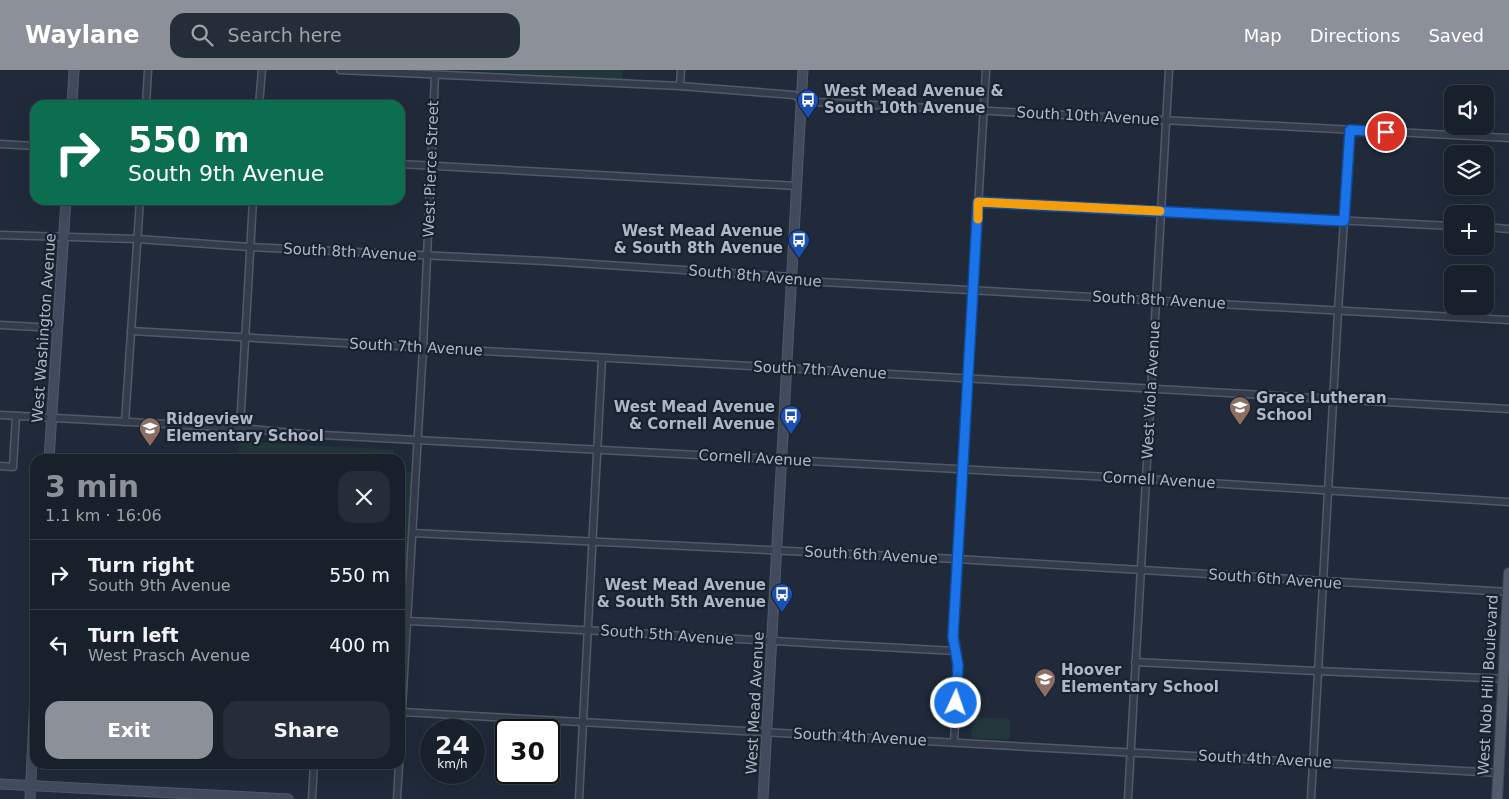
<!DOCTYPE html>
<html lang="en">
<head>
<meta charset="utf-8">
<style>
	body { margin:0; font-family:"DejaVu Sans",sans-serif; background:#252d38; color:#f1f3f6; height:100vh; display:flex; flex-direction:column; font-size:19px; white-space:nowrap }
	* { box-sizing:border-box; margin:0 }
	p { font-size:16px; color:#9fa3a9 }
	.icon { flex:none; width:28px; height:28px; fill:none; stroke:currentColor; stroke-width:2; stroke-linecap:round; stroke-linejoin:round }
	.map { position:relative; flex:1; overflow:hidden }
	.details { position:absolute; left:30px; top:384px; width:375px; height:315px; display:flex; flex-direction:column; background:#18202c; border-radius:15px; box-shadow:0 5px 20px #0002,0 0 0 1px #363e48 }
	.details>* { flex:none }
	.hud { position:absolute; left:30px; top:30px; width:375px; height:105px; border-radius:15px; box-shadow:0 5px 20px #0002,0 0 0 1px #363e48; background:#0b6e4f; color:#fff; overflow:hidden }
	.controls { position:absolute; left:1444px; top:15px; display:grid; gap:10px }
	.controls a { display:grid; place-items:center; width:50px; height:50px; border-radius:10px; background:#18202c; box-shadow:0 5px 20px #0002,0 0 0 1px #363e48; font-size:25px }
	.speed { position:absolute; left:420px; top:649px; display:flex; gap:10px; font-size:25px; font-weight:700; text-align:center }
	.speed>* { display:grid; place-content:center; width:65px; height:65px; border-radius:50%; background:#18202c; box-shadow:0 5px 20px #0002,0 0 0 1px #363e48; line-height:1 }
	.speed small { font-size:12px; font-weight:400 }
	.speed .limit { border:2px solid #111; border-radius:8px; background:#fff; color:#111 }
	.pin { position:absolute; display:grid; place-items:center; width:42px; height:42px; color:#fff; margin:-21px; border:2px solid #fff; border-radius:50%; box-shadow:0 1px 5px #0007 }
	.me { position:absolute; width:55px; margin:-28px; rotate:3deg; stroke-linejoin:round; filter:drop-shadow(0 0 4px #0008) }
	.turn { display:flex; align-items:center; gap:18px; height:105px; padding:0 15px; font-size:22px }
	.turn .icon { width:65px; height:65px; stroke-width:2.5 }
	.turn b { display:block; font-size:35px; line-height:42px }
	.round { display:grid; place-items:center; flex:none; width:52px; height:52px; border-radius:15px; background:#252d38 }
	.head { display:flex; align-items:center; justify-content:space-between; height:85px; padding:0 15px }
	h1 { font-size:30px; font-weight:700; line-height:38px; color:#8c9099 }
	.button { display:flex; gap:10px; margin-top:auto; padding:10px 15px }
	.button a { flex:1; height:58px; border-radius:15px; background:#8c9099; color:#fff; font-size:20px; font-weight:700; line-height:58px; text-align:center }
	.button a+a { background:#252d38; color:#f1f3f6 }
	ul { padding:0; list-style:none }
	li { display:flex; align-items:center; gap:15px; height:70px; padding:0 15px; border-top:1px solid #363e48 }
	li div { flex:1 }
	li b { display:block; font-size:19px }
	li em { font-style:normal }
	header { display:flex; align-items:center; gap:30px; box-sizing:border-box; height:70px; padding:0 25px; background:#8c9099; color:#fff }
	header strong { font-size:24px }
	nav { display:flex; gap:28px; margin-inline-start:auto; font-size:18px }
	.search { width:350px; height:45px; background:#252d38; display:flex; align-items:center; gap:12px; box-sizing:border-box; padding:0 18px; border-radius:15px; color:#9fa3a9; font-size:19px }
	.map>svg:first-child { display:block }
	.green { fill:#22373b }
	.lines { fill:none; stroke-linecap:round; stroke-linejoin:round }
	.street-casing { stroke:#515a68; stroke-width:9 }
	.secondary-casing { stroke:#515a68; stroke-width:11 }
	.primary-casing { stroke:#3d4554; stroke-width:12 }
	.street { stroke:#343c4b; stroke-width:6 }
	.secondary { stroke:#424b5e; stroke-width:9 }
	.primary { stroke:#525b6b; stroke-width:10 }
	.route-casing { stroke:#114b97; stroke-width:12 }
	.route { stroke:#1a73e8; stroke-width:9 }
	.slow { stroke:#f59e0b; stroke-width:9 }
	.labels { text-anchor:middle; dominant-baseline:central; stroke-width:4.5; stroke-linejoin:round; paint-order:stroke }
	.poi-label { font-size:15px; font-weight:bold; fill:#aeb7c7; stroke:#19212f; text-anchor:start }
	.street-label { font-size:15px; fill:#aeb7c7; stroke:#19212f }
</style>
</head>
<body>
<header>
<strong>Waylane</strong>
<div class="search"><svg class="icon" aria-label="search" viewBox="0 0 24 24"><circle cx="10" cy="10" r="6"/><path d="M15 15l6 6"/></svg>Search here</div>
<nav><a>Map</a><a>Directions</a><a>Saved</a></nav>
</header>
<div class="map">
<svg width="1509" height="729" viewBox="0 0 1509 729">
	<rect width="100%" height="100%" fill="#202a3a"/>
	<!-- green -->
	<g class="green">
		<path d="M470,0h153l-1,10z"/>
		<path d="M240,365l10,7 144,8 -1,9h-155z"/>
		<path d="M400,402h13l-10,147h-3z"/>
		<path d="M973,647l37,2v18l-2,3 -37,-2z"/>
	</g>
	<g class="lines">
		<!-- street casing -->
		<g class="street-casing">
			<g id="street">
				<path d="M340,0l340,16 114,9 7,4 15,3 693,36"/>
				<path d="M680,16l1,-16"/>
				<path d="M146,35l2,-35"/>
				<path d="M259,35l3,-35"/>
				<path d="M0,74l35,2"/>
				<path d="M400,94l397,22"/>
				<path d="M979,132l473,24"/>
				<path d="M1485,157l24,2"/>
				<path d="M0,165l137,4 113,8 295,14 246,16 13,4 705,39"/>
				<path d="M0,255l57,3"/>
				<path d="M131,261l1378,78"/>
				<path d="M0,345l240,13 64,6 842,45 363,23"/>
				<path d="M125,352l15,-222"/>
				<path d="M240,358l13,-228"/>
				<path d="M0,396l13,1 3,-51"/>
				<path d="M413,463l544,26 552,33"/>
				<path d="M407,551c183,8 366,21 549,30"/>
				<path d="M1135,592l182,9 192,8"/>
				<path d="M402,642l1097,61"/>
				<path d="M954,672l4,-77 -5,-28 33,-567"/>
				<path d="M400,673l23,-395 12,-273"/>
				<path d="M312,729l2,-35"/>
				<path d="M397,729l2,-35"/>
				<path d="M579,729l23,-441"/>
				<path d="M1128,729l41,-729"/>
				<path d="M1311,729l27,-488 12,-181"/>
			</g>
		</g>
		<!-- secondary casing -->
		<g class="secondary-casing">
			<g id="secondary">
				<path d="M72,35l2,-35"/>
				<path d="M49,389l17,-259"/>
				<path d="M0,714l288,15"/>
				<path d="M30,729l5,-104"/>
				<path d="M763,729l40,-729"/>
			</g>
		</g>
		<!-- primary casing -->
		<g class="primary-casing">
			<path id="primary" d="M1497,729l12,-226"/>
		</g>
		<!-- street -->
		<use href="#street" class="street"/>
		<!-- secondary -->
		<use href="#secondary" class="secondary"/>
		<!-- primary -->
		<use href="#primary" class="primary"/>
	</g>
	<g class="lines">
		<!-- route casing -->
		<g class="route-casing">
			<path id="route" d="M956,633l2,-38 -5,-28 25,-435 366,19 6,-91 36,2"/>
		</g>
		<!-- route -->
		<use href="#route" class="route"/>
		<!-- slow -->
		<path class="slow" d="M978,149v-17l182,9"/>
	</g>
	<!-- icons -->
	<defs>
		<g id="bus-pin" transform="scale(1.125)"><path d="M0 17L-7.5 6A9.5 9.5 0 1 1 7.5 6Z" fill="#1a4fb4" stroke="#19212f"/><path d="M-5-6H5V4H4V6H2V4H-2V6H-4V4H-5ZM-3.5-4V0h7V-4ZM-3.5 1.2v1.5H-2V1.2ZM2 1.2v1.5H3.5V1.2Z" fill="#fff"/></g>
		<g id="school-pin" transform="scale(1.125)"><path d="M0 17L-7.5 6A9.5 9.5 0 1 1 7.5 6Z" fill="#8d6e63" stroke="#19212f"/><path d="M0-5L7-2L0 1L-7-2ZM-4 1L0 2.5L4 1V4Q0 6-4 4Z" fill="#fff"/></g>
	</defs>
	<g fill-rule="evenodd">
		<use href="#bus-pin" x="808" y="30"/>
		<use href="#bus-pin" x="799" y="170"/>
		<use href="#school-pin" x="1240" y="337"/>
		<use href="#bus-pin" x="791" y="346"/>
		<use href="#school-pin" x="150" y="358"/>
		<use href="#bus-pin" x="782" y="524"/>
		<use href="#school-pin" x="1045" y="609"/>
	</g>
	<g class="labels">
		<!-- poi labels -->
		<g class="poi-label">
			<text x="824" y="21">West Mead Avenue &amp;<tspan x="824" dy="17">South 10th Avenue</tspan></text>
			<text x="783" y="161" text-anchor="end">West Mead Avenue<tspan x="783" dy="17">&amp; South 8th Avenue</tspan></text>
			<text x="1256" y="328">Grace Lutheran<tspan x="1256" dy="17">School</tspan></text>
			<text x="775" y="337" text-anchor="end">West Mead Avenue<tspan x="775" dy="17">&amp; Cornell Avenue</tspan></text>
			<text x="166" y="349">Ridgeview<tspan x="166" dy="17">Elementary School</tspan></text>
			<text x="766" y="515" text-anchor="end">West Mead Avenue<tspan x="766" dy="17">&amp; South 5th Avenue</tspan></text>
			<text x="1061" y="600">Hoover<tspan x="1061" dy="17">Elementary School</tspan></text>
		</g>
		<!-- street labels -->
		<g class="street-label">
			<text transform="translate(1088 46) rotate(3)">South 10th Avenue</text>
			<text transform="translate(431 99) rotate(-88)">West Pierce Street</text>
			<text transform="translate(350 182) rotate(3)">South 8th Avenue</text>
			<text transform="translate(755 206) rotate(5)">South 8th Avenue</text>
			<text transform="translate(1159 230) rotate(3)">South 8th Avenue</text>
			<text transform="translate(44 258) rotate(-86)">West Washington Avenue</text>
			<text transform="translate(416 277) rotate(3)">South 7th Avenue</text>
			<text transform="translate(820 300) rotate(3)">South 7th Avenue</text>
			<text transform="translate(1151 320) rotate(-87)">West Viola Avenue</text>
			<text transform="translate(755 388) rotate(3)">Cornell Avenue</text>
			<text transform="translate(1159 410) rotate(3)">Cornell Avenue</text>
			<text transform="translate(871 485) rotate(3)">South 6th Avenue</text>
			<text transform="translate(1275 509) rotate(4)">South 6th Avenue</text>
			<text transform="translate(667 565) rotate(4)">South 5th Avenue</text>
			<text transform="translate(1488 615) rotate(-87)">West Nob Hill Boulevard</text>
			<text transform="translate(755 633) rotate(-87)">West Mead Avenue</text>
			<text transform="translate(860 667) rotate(3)">South 4th Avenue</text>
			<text transform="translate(1265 689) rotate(3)">South 4th Avenue</text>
		</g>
	</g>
</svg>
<div class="controls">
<a><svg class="icon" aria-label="sound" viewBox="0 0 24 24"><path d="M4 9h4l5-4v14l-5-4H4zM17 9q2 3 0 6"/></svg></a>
<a><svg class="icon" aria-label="layers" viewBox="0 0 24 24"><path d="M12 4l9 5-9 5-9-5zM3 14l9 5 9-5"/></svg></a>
<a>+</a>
<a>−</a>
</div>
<div class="speed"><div>24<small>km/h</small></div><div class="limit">30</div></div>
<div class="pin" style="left:1386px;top:62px;background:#d93025"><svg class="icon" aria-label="arrive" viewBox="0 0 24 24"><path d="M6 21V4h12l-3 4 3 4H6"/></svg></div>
<svg class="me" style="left:956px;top:633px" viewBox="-20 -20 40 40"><circle r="17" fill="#1a73e8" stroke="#fff" stroke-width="3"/><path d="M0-11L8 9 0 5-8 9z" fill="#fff"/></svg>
<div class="hud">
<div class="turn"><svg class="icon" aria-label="right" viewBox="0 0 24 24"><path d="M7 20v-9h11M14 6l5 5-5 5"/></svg><div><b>550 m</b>South 9th Avenue</div></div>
</div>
<section class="details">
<div class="head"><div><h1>3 min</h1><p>1.1 km · 16:06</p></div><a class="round"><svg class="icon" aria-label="close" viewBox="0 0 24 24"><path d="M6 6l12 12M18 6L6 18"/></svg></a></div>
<ul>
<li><svg class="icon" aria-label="right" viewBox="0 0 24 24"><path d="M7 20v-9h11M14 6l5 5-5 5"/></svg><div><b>Turn right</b><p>South 9th Avenue</p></div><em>550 m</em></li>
<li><svg class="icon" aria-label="left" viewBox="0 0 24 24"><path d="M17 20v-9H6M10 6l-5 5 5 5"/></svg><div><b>Turn left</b><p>West Prasch Avenue</p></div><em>400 m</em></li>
</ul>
<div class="button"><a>Exit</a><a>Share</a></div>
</section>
</div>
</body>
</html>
